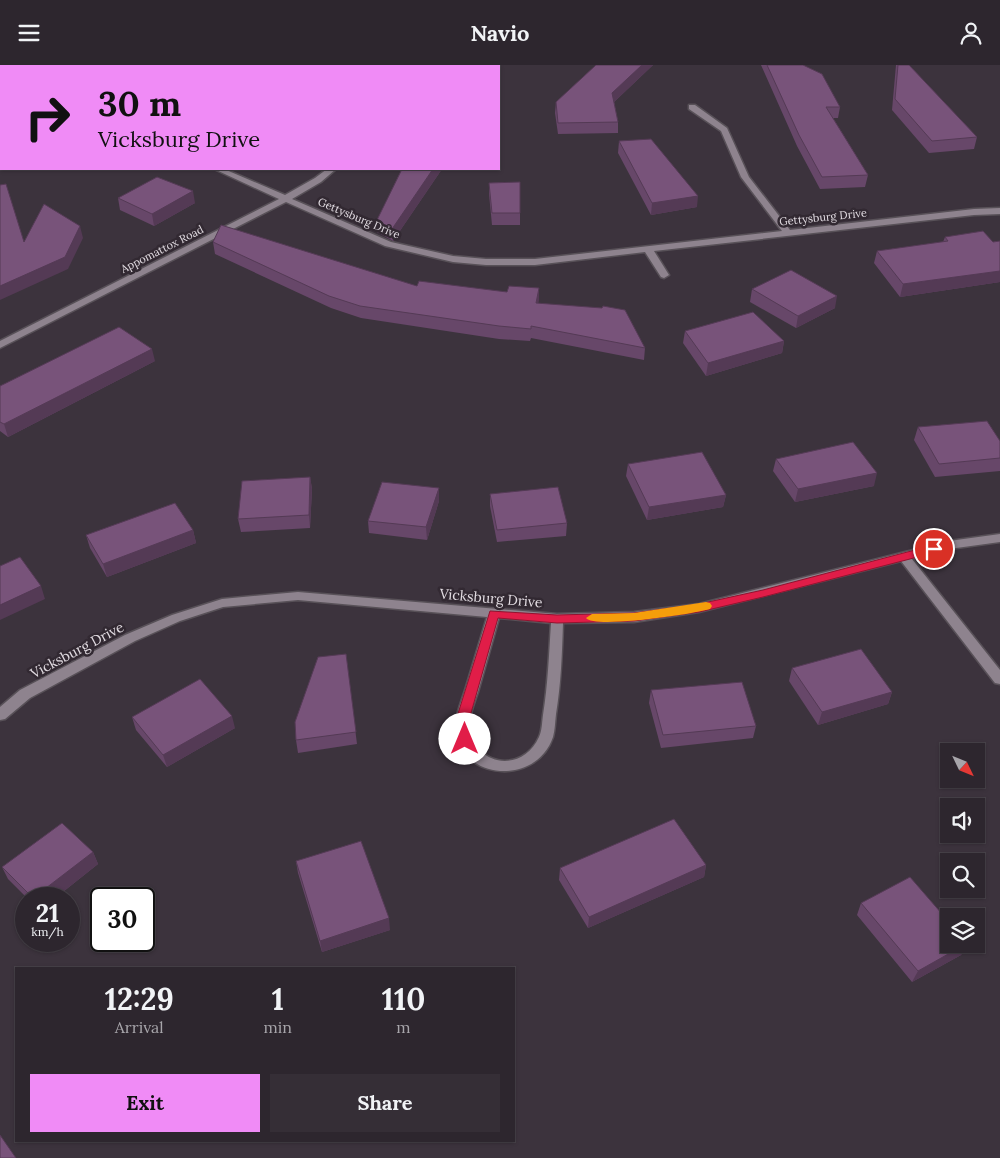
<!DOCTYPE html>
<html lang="en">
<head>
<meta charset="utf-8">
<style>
	body { margin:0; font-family:Lora,serif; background:#352e36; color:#f1f3f6; height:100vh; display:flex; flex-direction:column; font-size:19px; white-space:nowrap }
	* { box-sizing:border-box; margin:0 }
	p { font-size:16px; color:#a7a5aa }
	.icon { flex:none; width:28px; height:28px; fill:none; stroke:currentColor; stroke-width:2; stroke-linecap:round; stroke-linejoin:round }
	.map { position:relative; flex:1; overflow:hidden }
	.sheet { position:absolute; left:15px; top:902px; width:500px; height:175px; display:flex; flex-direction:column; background:#2d262e; border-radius:0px; box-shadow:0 1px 4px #0004,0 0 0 1px #48434a }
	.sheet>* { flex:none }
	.guide { position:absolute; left:0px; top:0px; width:500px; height:105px; box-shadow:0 1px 4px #0004,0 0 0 1px #48434a; background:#f08bf6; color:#111; overflow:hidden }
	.needle { width:32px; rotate:133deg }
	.controls { position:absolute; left:940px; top:678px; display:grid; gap:10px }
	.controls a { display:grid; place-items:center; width:45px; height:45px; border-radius:0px; background:#2d262e; box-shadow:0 1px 4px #0004,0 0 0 1px #48434a; font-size:25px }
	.speed { position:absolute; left:15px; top:822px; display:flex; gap:10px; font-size:25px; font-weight:700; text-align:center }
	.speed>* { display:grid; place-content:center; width:65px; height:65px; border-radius:50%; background:#2d262e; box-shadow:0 1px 4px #0004,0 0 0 1px #48434a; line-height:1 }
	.speed small { font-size:12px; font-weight:400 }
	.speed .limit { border:2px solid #111; border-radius:8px; background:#fff; color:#111 }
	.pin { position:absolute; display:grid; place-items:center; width:42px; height:42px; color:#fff; margin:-21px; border:2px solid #fff; border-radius:50%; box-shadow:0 1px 5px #0007 }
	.me { position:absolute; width:55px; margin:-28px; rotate:0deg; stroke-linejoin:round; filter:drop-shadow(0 0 4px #0008) }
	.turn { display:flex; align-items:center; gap:18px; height:105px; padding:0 15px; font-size:22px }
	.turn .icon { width:65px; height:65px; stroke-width:2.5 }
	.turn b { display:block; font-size:35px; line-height:42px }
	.eta { display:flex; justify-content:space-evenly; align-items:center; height:85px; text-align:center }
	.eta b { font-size:30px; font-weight:700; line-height:35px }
	.primary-button { display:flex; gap:10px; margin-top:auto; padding:10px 15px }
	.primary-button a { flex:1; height:58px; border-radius:0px; background:#f08bf6; color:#111; font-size:20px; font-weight:700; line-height:58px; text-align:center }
	.primary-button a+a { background:#352e36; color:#f1f3f6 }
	header { display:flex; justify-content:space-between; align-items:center; height:65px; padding:0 15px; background:#2d262e; font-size:22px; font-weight:700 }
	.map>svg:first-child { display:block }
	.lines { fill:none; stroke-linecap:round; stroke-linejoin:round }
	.minor-casing { stroke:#585158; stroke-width:3 }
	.minor { fill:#8e838e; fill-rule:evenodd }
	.wall { fill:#674769 }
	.shaded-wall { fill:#543a55 }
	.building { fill:#78537a; stroke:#543a55 }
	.route { fill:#e11d48; stroke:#92132f }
	.slow { fill:#f59e0b }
	.labels { text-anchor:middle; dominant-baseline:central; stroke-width:5; stroke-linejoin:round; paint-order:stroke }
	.far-street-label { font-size:11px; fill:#e2dce2; stroke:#322932 }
	.street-label { font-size:14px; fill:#e2dce2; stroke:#322932 }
</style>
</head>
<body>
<header><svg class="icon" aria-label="menu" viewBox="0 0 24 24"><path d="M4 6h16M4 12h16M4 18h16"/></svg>Navio<svg class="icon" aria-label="person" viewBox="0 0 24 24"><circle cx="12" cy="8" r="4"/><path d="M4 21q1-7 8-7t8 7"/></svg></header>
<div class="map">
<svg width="1000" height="1093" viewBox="0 0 1000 1093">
	<rect width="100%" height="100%" fill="#3c333d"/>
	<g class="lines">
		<!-- minor casing -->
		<g class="minor-casing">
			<g id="minor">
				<rect x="342" y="0" width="8" height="1"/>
				<path d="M689,40h6l32,23 22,49 41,53 184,-21 26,-1v6l-26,1 -320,36 15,24 -5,3 -3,-1 -16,-25 -110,13h-49l-33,-3 -68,-16 -99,-44 -286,146v-7l279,-142 -65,-30h10l61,26 30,-17 12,-9h9l-15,13 -29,17 99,43 62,14 33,3h49l247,-28 -41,-54 -20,-46 -32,-22z"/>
				<rect x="0" y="99" width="1" height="4"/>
				<path d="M1000,469v8l-51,7 -37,10 88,111v14l-5,-1 -94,-122 -202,51 -65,10 -71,1c-1,31 -2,61 -7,91 -1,8 -1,16 -3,23 -18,53 -104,42 -97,-18 2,-10 7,-22 10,-32 7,-24 14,-47 21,-70l-189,-17 -75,7 -43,14 -45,20 -105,57 -25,21 -5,1v-13l20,-17 105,-55 47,-20 50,-16 76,-7 259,22 77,-2 65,-8 250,-63zM499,553l52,5c-2,31 -3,61 -8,92 -1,7 -1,16 -4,22 -17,38 -69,29 -69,-15 0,-10 5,-21 8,-30 7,-24 14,-49 21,-74z"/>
			</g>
		</g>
		<!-- minor -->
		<use href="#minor" class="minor"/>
	</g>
	<!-- wall -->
	<g class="wall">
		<path d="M596,0h57l-39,37 4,20v11l-60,1 -3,-21 1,-11z"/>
		<path d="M761,0h42l37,42 -2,11h-5l35,57 -3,12 -45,2 -23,-43z"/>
		<path d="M896,0h13l68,72 -3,12 -45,4 -37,-43z"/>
		<path d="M619,76l78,66 -46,8 -33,-62z"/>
		<path d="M402,104h40l-49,72 -16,-9v-12z"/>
		<path d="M520,117v43h-28l-3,-31v-11z"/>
		<path d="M118,133l77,5 -41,23 -34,-16z"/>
		<path d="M945,172l48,5 7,-1v41l-100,15 -26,-34 3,-12 66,-9z"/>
		<path d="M213,177l204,44 90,6 32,-4 -1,15 107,45 -1,12 -113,-22 -1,3 -31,-2 -138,-21 -30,-10 -116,-54z"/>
		<path d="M752,224l83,19 -39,20 -46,-26z"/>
		<path d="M685,266l99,10 -2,12 -76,23 -23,-33z"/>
		<path d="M155,296l-147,76 -8,-6v-45z"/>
		<path d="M918,362l82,14v30l-65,6 -21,-37z"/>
		<path d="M776,394l98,27 -79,16 -22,-31z"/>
		<path d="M628,399l98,31 -3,12 -76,13 -21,-44z"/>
		<path d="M310,412l2,12 -2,39 -69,4 -3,-13z"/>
		<path d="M490,429l77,29 -1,13 -69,6 -7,-36z"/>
		<path d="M439,436l-12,39 -58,-7 -1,-12z"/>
		<path d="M193,465l3,13 -89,34 -17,-29 -4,-13z"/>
		<path d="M346,589l11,90 -59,9 -2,-13z"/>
		<path d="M792,603l100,24 -4,12 -70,21 -29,-44z"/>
		<path d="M651,625l105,36 -3,12 -92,10 -12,-45z"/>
		<path d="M132,652l103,11 -68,39 -31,-37z"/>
		<path d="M93,787l5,12 -44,35h-26l-20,-20 -6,-12z"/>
		<path d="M296,796l94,69 -68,22 -24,-79z"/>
		<path d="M706,800l-2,12 -116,51 -29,-48 1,-12z"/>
		<path d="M861,838l88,41h18l-6,11 -49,27 -55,-67z"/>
	</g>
	<!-- shaded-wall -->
	<g class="shaded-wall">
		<path d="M642,0h11l-41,39v-11z"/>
		<path d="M433,104h9l-49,72 -1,-12z"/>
		<path d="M193,126l2,12 -41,23 -2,-12z"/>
		<path d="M698,131l-1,11 -46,8 1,-12z"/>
		<path d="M80,161l3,12 -15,31 -68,31v-14z"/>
		<path d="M1000,206v11l-100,15 3,-13z"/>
		<path d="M539,223v12l-3,16v-13z"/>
		<path d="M837,231l-2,12 -39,20 2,-12z"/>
		<path d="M784,276l-2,12 -76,23 2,-13z"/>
		<path d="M152,284l3,12 -147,76 -4,-13z"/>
		<path d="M877,408l-3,13 -79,16 3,-13z"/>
		<path d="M310,412l2,12 -2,39 -1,-13z"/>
		<path d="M439,423v13l-12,39 -1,-13z"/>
		<path d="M726,430l-3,12 -76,13 2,-13z"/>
		<path d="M193,465l3,13 -89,34 -4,-13z"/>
		<path d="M41,521l4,13 -45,21v-15z"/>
		<path d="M892,627l-4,12 -70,21 4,-13z"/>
		<path d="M232,651l3,12 -68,39 -4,-12z"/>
		<path d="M93,787l5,12 -44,35h-20l-1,-1z"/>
		<path d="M706,800l-2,12 -116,51 1,-11z"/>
		<path d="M389,853l1,12 -68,22 -2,-11z"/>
		<path d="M966,879h1l-6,11 -49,27 6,-11z"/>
	</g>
	<!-- building -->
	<g class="building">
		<rect x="426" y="0" width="39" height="1"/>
		<path d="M596,0h46l-30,28 6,29 -60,1 -2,-21z"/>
		<path d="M767,0h36l19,9 18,33h-14l42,68 -46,2 -23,-42z"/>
		<path d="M898,0h11l68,72 -45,4 -37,-42z"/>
		<path d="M651,74l47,57 -46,7 -33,-62z"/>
		<path d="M402,104h31l-41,60 -15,-9z"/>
		<path d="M157,112l36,14 -41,23 -34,-16z"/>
		<path d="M520,117v31h-28l-3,-30z"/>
		<path d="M6,119l18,58 20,-38 36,22 -15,31 -65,29v-101z"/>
		<path d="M221,160l196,61 2,-5 88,11 2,-6 30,2 -3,15 66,5 1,-2 22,4 20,38 -114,-22v3l-32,-3 -139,-20 -31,-10 -116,-54z"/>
		<path d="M983,166l10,11 7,-1v30l-97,13 -26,-33 71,-10 -3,-4z"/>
		<path d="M791,205l46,26 -39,20 -46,-27z"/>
		<path d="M753,247l31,29 -76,22 -23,-32z"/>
		<path d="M119,262l33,22 -148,75 -4,-2v-36z"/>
		<path d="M987,356l13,20v17l-61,6 -21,-37z"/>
		<path d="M853,377l24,31 -79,16 -22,-30z"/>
		<path d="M702,387l24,43 -77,12 -21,-43z"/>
		<path d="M310,412l-1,38 -71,4 4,-38z"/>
		<path d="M382,417l57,6 -13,39 -58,-6z"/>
		<path d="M558,422l9,36 -70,7 -7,-36z"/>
		<path d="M175,438l18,27 -90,34 -17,-29z"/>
		<path d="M20,492l21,29 -41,19v-39z"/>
		<path d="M861,584l31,43 -70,20 -30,-44z"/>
		<path d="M346,589l10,78 -60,8 -1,-18 23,-65z"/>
		<path d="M200,614l32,37 -69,39 -31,-38z"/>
		<path d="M742,617l14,44 -93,9 -12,-45z"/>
		<path d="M674,754l32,46 -117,52 -29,-49z"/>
		<path d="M62,758l31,29 -60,46 -31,-31z"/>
		<path d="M361,776l28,77 -69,23 -24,-80z"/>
		<path d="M910,812l39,45v22h17l-48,27 -57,-68z"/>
		<path d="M0,1070l16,23h-16z"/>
	</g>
	<!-- route -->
	<path class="route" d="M934,480l5,4 -2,3 -174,45 -64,15 -65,9 -77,2 -59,-5 -29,102 2,19 -2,3h-9l-4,-22 34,-109 67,4 77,-2 65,-9 64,-14z"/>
	<!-- slow -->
	<path class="slow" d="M706,537l4,1 2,3 -2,3c-16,5 -116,20 -124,9l6,-4 42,-1z"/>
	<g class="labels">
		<!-- far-street labels -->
		<g class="far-street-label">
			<text transform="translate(823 152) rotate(-6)">Gettysburg Drive</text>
			<text transform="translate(359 153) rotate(23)">Gettysburg Drive</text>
			<text transform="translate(162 184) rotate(-27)">Appomattox Road</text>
		</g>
		<!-- street labels -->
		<g class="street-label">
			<text transform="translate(491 533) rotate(5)">Vicksburg Drive</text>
			<text transform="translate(77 585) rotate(-28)">Vicksburg Drive</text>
		</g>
	</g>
</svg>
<div class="controls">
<a><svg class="needle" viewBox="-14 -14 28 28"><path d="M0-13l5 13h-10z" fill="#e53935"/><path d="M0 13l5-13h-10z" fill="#a7a5aa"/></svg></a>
<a><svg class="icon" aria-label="sound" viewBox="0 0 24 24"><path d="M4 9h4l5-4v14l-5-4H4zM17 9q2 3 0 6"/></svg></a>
<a><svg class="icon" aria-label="search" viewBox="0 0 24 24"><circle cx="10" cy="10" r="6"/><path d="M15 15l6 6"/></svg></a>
<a><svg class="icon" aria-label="layers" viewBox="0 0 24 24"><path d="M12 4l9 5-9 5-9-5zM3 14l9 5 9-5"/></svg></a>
</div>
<div class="speed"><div>21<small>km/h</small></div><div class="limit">30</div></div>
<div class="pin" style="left:934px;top:484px;background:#d93025"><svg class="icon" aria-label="arrive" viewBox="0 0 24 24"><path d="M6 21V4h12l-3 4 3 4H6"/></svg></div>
<svg class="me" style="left:465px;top:674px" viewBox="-20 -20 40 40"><circle r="19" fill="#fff"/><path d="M0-13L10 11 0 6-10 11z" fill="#e11d48"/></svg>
<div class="guide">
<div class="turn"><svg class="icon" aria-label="right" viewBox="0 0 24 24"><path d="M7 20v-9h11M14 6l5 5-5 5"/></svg><div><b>30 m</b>Vicksburg Drive</div></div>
</div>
<section class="sheet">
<div class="eta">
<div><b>12:29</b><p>Arrival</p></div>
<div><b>1</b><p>min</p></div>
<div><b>110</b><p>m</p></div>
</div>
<div class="primary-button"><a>Exit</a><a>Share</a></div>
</section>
</div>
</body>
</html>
